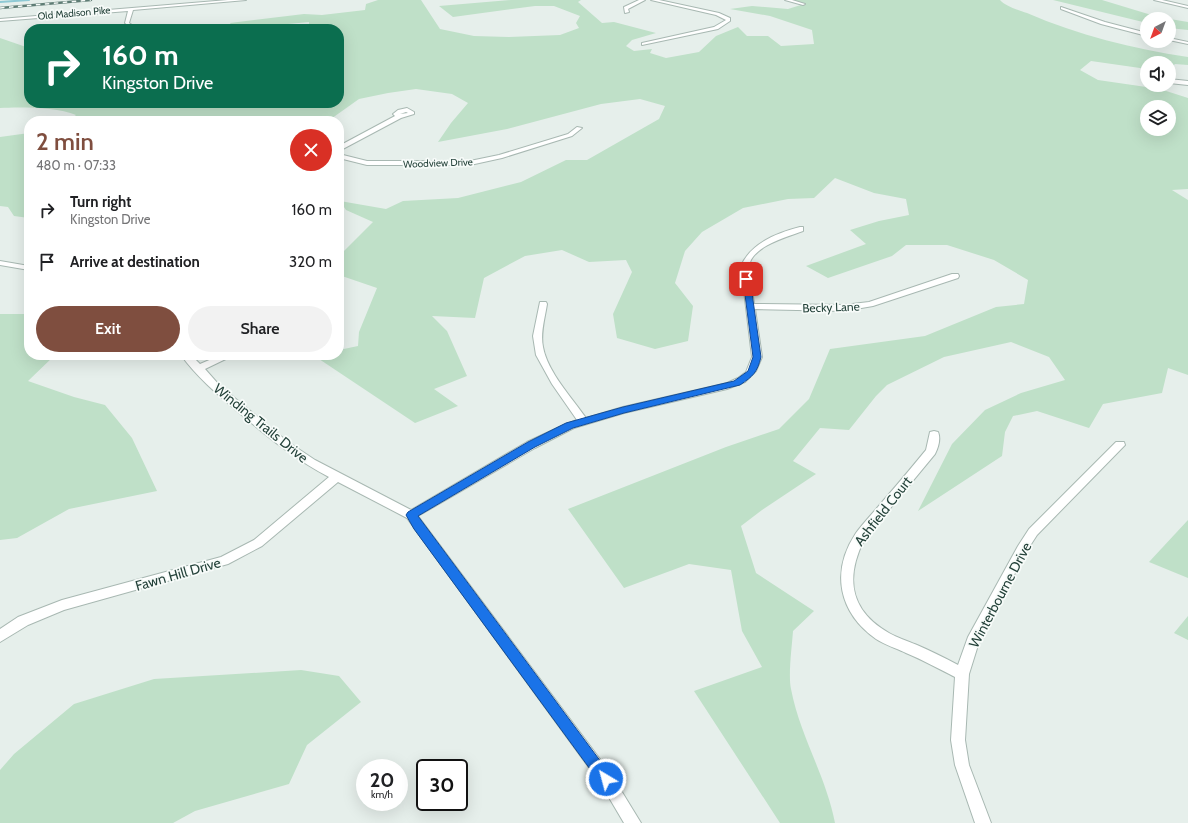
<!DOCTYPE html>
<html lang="en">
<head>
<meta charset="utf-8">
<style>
	body { margin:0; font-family:Cabin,sans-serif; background:#f2f2f2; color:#202124; height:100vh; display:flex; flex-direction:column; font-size:15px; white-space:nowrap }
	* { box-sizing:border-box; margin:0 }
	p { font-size:13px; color:#757577 }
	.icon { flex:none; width:22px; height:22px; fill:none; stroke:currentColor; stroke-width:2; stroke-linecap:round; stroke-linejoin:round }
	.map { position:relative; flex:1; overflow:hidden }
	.details { position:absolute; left:24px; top:116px; width:320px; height:244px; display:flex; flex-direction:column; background:#fff; border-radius:16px; box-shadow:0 4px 16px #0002 }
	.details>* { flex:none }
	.guide { position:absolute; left:24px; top:24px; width:320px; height:84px; border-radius:16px; box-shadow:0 4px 16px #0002; background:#0b6e4f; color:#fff; overflow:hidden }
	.needle { width:26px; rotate:221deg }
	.controls { position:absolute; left:1140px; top:12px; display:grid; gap:8px }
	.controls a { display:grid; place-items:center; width:36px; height:36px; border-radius:50%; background:#fff; box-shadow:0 4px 16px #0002; font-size:20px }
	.speed { position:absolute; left:356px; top:759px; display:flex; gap:8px; font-size:20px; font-weight:700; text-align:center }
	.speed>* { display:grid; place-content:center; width:52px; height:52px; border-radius:50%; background:#fff; box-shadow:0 4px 16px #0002; line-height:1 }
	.speed small { font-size:10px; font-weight:400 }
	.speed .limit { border:2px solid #111; border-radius:6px; background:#fff; color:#111 }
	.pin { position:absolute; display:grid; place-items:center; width:34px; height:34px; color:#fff; margin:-17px; border-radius:8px; box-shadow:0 2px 6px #0006 }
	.me { position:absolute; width:44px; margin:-22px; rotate:323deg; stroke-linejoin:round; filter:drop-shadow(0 0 3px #0008) }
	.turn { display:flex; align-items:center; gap:14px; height:84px; padding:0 12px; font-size:18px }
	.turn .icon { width:52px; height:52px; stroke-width:2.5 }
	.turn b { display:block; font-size:28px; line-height:34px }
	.round { display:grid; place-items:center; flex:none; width:42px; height:42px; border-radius:21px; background:#f2f2f2 }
	.overview { display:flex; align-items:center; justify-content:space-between; height:68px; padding:0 12px }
	h1 { font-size:24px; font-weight:600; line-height:30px; color:#7f4e3f }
	.cta { display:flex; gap:8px; margin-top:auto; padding:8px 12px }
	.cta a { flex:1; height:46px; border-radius:24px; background:#7f4e3f; color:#fff; font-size:16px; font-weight:600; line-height:46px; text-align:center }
	.cta a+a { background:#f2f2f2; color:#202124 }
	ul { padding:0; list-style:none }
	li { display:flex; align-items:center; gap:12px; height:52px; padding:0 12px }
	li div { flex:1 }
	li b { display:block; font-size:15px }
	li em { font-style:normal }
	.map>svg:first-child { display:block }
	.green { fill:#bfe0c8; fill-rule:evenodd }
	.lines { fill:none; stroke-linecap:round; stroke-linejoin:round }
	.stream { stroke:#8ec9d4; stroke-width:2 }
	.minor-casing { stroke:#a8b8b2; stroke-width:2 }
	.minor { fill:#fff; fill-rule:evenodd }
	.rail-casing { stroke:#5f7d75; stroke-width:2.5 }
	.rail { stroke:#f7fbf9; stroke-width:1.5; stroke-dasharray:4.5; stroke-linecap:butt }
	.route { fill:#1a73e8; stroke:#114b97 }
	.labels { text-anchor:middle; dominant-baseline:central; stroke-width:3.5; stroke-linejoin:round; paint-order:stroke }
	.far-street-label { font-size:10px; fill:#24423a; stroke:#f7fbf9 }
	.street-label { font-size:12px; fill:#24423a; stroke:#f7fbf9 }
	.near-street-label { font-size:14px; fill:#24423a; stroke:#f7fbf9 }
</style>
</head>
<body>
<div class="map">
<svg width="1188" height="823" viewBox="0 0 1188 823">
	<rect width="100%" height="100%" fill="#e6efeb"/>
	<!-- green -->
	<g class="green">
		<path d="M378,0h43l19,29 34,7 35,1 51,-2 19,-7 -3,-5 4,-7 -26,-10h-19l-82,11 -14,-11 72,-6h70l-3,2 24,21 12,-1 42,11 -24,7 -6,6 8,5 18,-2 -2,4 16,5 33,-6 17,-16 22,-9 9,9h21l13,10 33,-2 -2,-14 -42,-14 -40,-7 22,-3 36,3 16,-5 -11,-4h207c5,6 18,10 27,13 51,22 106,36 161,44v8l-13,-1 -6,6v-7h-22v6l-56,-8 -11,9 18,10 62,9 28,9v91l-16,1 16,10v175l-20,-7 -6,25 -59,11 -14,24 -52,-17 -24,5 -8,16 -3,24 -84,55 34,-67 33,-34 36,-17 44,-13 -16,-23 -38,-15 -67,15 -57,28 -11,11 -27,34 -29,-2 -27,33 23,13 -54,36 -21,16 15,47 58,38 -21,20c-1,15 -5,44 -2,58 9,47 35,87 44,134h-55l-86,-132 68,-24 -20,-36 -11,-61 -42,-6 -65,24 -56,-79 158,-62 53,-18 30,-30 21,-50 95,-13 71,-29 28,-3 4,-24 -34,-20 -47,-15h-41l-14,11 -64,22 -22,-12 60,-22 -16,-14 29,-9 30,-6 -3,-16 -32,-6 -39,-15 -21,20 -26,1 -45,9 -41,24 -17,19 -10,32 18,23 -5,35 -33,8 -38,-11 -4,-24 19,-42 -6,-12 -37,2 -27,-12 -37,6 -41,22 -9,40 -43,-2 15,15 20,45 -33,13 24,17 -43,17 -102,-68h26v-5l19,-4 1,-14 18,-44 -38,-13v-19l34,-34 -27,-12 -6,-9 46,8 17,-8 55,-3 63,-16 45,-22h21l72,-41 6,-13 -25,-7 -39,5 -94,25 -69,13 13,-19 17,-20 -16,-9 -36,-5 -28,4 -29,6 -31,22h-260l8,-6c-19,-8 -55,-8 -76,-7v-70l29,10v55h310v-74h-30v-7l-75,7 -4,-6 74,-9 18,1 43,-5 1,-6zM1147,107h22v22h-22z"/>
		<path d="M1053,0h49l56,17 30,5v8l-19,-2v-9h-22v4z"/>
		<path d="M29,133v85l-15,-2 -6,-9 -8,-1v-69z"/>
		<path d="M0,314h29v41h26l-27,26 46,16 31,8 27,33 25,53 -88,18 -52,29 -17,2z"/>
		<path d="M1188,520v58l-39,-16z"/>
		<path d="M1188,616v24l-14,-7z"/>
		<path d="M301,670l38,6 22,26 -54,43 -18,39 -94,27 -22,12h-173v-53l14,-16 60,-50 80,-25z"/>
	</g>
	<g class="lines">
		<!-- stream -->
		<path class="stream" d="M0,2l29,-2"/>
		<!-- minor casing -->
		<g class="minor-casing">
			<g id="minor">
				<path d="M228,0h18l-113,10 -4,13 9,6h-5l-8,-6 3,-12 -128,10v-2z"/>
				<path d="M639,0h6l-17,9 1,3 -4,1 -1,-6z"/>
				<path d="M651,0h8l60,13 11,5v3l-12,8 -76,16v-2l72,-16 12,-7 -10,-5z"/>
				<path d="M785,0h7l13,4 -2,1z"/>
				<path d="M1154,0h8l26,6v2z"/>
				<path d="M1061,7l44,15 42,11v3l-46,-12 -40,-15z"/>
				<path d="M1169,38l19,4v2l-19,-4z"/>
				<path d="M1169,79l19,2v4l-19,-2z"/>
				<path d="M407,108l7,4v2l-13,4 -62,33v-5l56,-30 -2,-2 5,-4zM406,112l2,1 -8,1z"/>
				<path d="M577,127l5,1 -10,8 -70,22 -32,7h-103l-28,-7v-4l28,7h103l29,-6 69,-21z"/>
				<path d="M800,227h3v4c-16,6 -51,15 -54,35 -1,9 4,27 5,38l90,1 25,-3 83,-28h6l1,2 -1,2 -85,28 -29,5 -89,-2 7,48 -6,14 -11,11 -18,7 -103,24 -50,15 -39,20 -117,68 193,258 30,49h-17l-23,-39 -194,-266 -69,-36 -76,64 -34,18 -164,46 -36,15 -28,17v-13l18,-12 44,-17 159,-43 33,-17 75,-63c-36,-19 -61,-40 -92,-66 -20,-17 -41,-35 -56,-56h10l9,9 21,-9h13l-29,14 15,17 68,56 27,18 96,50 116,-68 39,-18 11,-4 -25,-36 -16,-29 -3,-19 7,-34h6l1,2c-2,14 -7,29 -4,43 4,24 29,51 43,71l37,-11 104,-24 11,-5 8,-6 6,-15 -11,-91c10,-23 36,-33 59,-39z"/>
				<path d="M0,261l29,5v4l-29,-5z"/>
				<path d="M934,431l4,1c3,7 0,16 -3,22l-71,86c-19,38 -14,71 25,93 9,5 19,8 28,12 14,6 28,13 41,20l10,-28 50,-91 11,-17 87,-87h8l1,3 -88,90 -11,17 -47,90 -10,32 -4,66 4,25 22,58h-16l-20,-58 -4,-25 4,-63c-16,-8 -32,-17 -49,-24 -10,-5 -21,-8 -30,-14 -37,-26 -46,-67 -20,-106 8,-11 18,-21 27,-32 15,-17 29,-34 43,-51l4,-18z"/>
			</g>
		</g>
		<!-- minor -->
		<use href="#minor" class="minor"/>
		<!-- rail casing -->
		<g class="rail-casing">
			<path id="rail" d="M0,8l91,-8"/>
		</g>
		<!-- rail -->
		<use href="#rail" class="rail"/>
	</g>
	<!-- route -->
	<path class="route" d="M746,277l4,2 11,78c-4,16 -8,19 -21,28l-116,28 -51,15 -38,19 -117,69 192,258 2,5 -2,5 -4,2 -5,-2 -187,-255 -8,-14 2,-3 120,-70 38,-19 57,-16 111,-26 14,-10 5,-14 -10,-78z"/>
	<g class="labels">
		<!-- far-street labels -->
		<g class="far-street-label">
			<text transform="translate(74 13) rotate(-5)">Old Madison Pike</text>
			<text transform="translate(438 163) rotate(-2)">Woodview Drive</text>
		</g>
		<!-- street labels -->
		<g class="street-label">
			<text transform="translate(831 307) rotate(-2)">Becky Lane</text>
		</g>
		<!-- near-street labels -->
		<g class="near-street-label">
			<text transform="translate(261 423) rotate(39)">Winding Trails Drive</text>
			<text transform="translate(883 511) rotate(-52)">Ashfield Court</text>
			<text transform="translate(178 574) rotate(-16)">Fawn Hill Drive</text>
			<text transform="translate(1000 595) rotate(-62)">Winterbourne Drive</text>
		</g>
	</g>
</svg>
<div class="controls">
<a><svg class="needle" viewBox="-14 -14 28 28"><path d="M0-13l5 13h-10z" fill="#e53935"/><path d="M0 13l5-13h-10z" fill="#757577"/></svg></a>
<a><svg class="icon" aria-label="sound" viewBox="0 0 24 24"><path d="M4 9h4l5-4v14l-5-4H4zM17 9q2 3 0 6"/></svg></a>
<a><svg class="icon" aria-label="layers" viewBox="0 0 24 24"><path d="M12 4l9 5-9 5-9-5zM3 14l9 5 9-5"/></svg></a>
</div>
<div class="speed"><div>20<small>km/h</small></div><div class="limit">30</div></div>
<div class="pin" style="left:746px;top:279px;background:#d93025"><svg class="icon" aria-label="arrive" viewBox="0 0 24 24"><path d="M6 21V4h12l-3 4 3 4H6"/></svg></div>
<svg class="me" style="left:606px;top:779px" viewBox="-20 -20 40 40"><circle r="17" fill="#1a73e8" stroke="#fff" stroke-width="3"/><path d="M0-11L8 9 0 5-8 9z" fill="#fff"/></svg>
<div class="guide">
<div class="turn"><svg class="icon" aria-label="right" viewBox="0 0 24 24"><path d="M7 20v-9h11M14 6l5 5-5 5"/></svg><div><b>160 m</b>Kingston Drive</div></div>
</div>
<section class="details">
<div class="overview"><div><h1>2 min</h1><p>480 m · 07:33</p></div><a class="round" style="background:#d93025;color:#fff"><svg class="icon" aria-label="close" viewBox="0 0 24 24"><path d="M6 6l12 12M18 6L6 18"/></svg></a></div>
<ul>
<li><svg class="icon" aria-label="right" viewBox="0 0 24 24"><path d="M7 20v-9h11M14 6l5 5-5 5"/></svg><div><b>Turn right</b><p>Kingston Drive</p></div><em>160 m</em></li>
<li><svg class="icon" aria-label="arrive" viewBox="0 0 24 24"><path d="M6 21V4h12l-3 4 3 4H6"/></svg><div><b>Arrive at destination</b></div><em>320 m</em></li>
</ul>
<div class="cta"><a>Exit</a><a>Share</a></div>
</section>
</div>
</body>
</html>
